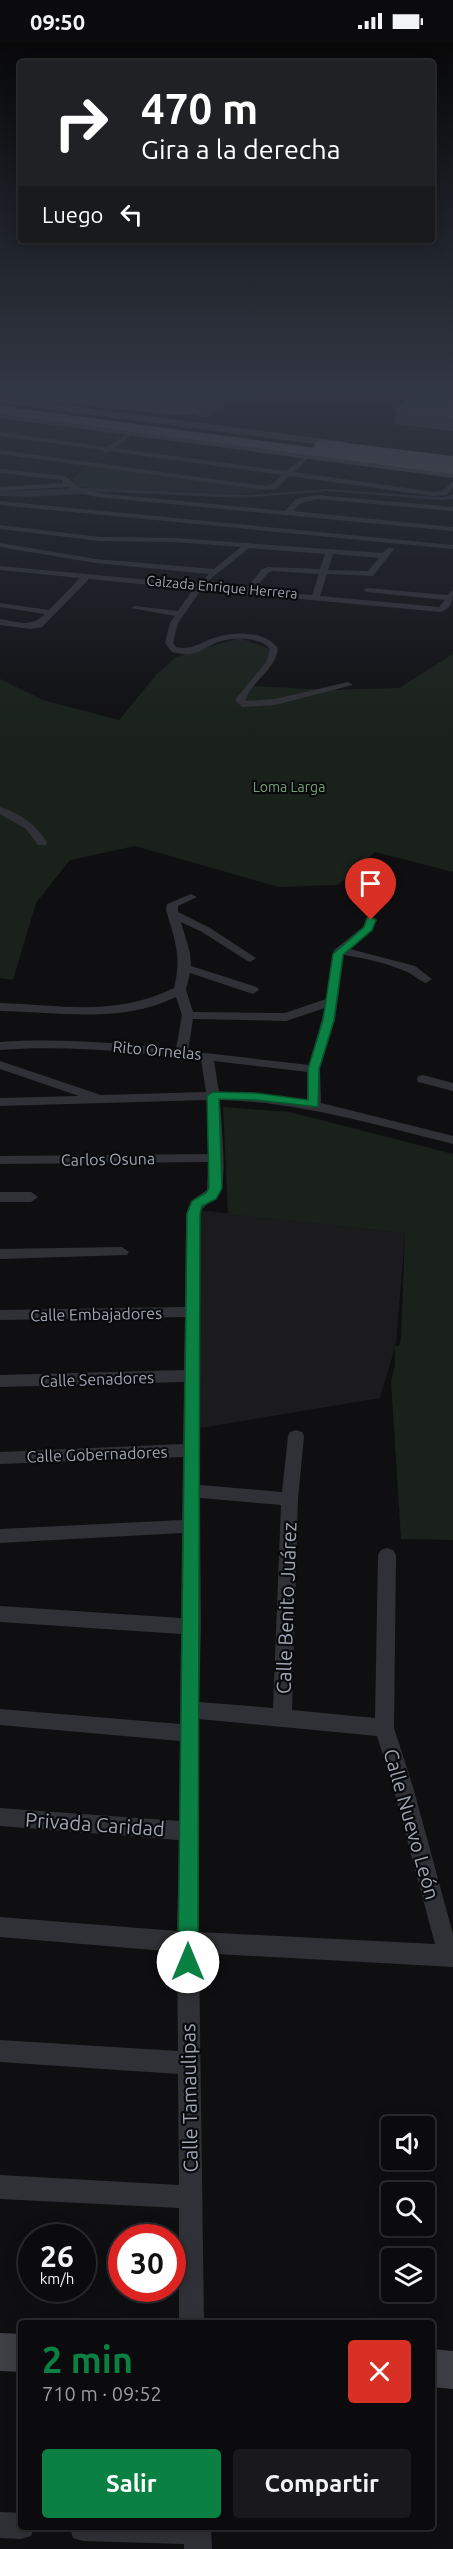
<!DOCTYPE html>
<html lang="es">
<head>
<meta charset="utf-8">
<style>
	body { margin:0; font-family:Ubuntu,sans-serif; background:#19191b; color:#f1f3f6; height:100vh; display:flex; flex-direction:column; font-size:22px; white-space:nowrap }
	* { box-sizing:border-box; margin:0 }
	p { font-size:20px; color:#9a9b9d }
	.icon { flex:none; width:33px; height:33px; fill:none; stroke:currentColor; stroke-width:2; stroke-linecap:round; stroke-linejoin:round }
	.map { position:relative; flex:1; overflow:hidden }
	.panel { position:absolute; left:18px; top:2278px; width:417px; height:210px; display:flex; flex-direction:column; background:#0b0b0d; border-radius:6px; box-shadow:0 3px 15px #0003,0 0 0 2px #2b2b2e }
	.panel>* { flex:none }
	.guide { position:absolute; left:18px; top:18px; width:417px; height:183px; border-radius:6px; box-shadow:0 3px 15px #0003,0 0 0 2px #2b2b2e; background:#202124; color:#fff; overflow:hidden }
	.buttons { position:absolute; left:381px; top:2074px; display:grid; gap:12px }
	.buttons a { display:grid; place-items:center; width:54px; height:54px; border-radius:6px; background:#0b0b0d; box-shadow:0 3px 15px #0003,0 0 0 2px #2b2b2e; font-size:30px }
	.speed { position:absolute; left:18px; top:2182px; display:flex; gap:12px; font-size:30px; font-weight:700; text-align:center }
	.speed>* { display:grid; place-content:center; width:78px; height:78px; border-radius:50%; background:#0b0b0d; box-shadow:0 3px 15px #0003,0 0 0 2px #2b2b2e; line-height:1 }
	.speed small { font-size:15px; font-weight:400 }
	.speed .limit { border:9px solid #d22; background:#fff; color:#111 }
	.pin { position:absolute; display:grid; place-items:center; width:51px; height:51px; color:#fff; margin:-62px -26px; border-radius:50% 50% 50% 0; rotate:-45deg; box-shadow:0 0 6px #0007 }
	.pin .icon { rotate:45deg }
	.me { position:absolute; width:66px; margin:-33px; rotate:0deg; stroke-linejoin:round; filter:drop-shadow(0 0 4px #0008) }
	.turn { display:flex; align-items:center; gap:21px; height:126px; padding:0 24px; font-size:27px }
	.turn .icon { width:78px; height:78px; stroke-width:2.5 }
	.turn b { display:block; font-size:42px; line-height:51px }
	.then { display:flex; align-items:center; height:57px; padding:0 24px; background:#0003; gap:12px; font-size:22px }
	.round { display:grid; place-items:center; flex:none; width:63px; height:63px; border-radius:6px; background:#19191b }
	.overview { display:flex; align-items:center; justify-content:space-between; height:102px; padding:0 24px }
	h1 { font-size:36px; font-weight:600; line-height:45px; color:#0b8043 }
	.primary-button { display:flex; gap:12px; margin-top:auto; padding:12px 24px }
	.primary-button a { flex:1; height:69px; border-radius:6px; background:#0b8043; color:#fff; font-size:24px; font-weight:600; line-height:69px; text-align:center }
	.primary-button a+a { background:#19191b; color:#f1f3f6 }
	.status { display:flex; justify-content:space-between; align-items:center; height:42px; padding:0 30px; background:#0b0b0d; direction:ltr }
	.status svg { height:16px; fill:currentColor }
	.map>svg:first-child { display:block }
	.built { fill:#1b1b1e }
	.green { fill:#19211a }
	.water { fill:#252e35 }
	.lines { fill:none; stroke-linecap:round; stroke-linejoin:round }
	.street { fill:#303136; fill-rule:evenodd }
	.secondary { fill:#3e4046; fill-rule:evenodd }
	.highway { fill:#5c5f67; fill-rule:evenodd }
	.highway-bridge { stroke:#5c5f67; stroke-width:14 }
	.wall { fill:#424349 }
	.shaded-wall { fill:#292a2e }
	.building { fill:#4c4e54; stroke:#595c63; stroke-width:1.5 }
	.route { fill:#0b8043; stroke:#07532c; stroke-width:1.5 }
	.labels { text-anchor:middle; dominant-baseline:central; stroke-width:4.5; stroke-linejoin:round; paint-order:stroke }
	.far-street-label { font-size:14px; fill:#9fa5b3; stroke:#0a0a0c }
	.far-park-label { font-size:14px; fill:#74a077; stroke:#0a0a0c }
	.street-label { font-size:16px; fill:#9fa5b3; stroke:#0a0a0c }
	.near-street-label { font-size:20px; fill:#9fa5b3; stroke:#0a0a0c }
</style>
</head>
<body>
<div class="status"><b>09:50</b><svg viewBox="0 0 49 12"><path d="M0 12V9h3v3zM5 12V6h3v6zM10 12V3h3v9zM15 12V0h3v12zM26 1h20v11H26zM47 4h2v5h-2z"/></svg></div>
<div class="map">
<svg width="453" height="2507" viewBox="0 0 453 2507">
	<rect width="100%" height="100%" fill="#0f0f11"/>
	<!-- built -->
	<g class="built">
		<path d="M154,433l110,14 -17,5 -129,-5 12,-10 17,1z"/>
		<path d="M198,1168l207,23 -9,111 -16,54 -180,30z"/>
	</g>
	<!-- green -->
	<g class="green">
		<path d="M89,424l65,9 -7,5 -17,-1 -13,10 -38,-2 -6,-4v-5z"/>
		<path d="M240,596l32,12 -18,36 75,4 70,-2 54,-34v218l-78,-20 -37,33 -59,2 -144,-41 -65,14 -34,43 -23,77 -13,-2v-299l43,21 76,20 37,-45 20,-18z"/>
		<path d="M223,1065l67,5 163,42v386l-52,-1 -10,-158 4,-16v-19h4l2,-8 4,-105 -177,-19z"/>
	</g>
	<!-- water -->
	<path class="water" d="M91,446l157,7 80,-6 106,8h11l8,-3v5l-13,1 -113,-9 -86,7 -130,-6 -83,5 -28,-1v-5z"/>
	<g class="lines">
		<!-- street -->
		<g class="street">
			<path d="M132,389l2,3 -20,14 172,23 22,-17 2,3 -16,15 140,20 8,-1 11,-9v6l-6,7 -13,1 -145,-20 -13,13 -10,1 -266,-36v-4l266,36 5,-1 11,-10 -173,-24 -4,2 -3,-3 -102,-14v-4l107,15z"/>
			<path d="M0,427l65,7 15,12 17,5 188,18 11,-12 21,-4 136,12v4l-136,-12 -16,4 -8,8 160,16v4l-356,-34 -23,-5 -6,-5 -68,4v-4l63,-4 -1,-3 -62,-7z"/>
			<path d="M0,459l453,44v4l-453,-44z"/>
			<path d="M0,483l100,12 75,1 207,15 8,-6 4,2 -21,27 -46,-2 -7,22 119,11 6,-7 -78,-8 -4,-2 4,-2 80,7 6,-5c0,10 -1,18 -12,22l-240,-22 -23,33 -5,20 3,4c17,4 26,-6 41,-10 18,-6 50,-6 61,12 -3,22 -27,32 -33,52l30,-2 73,-17 5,3 -78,20 -33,2 -7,-7 31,-38 4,-13c-9,-12 -36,-12 -49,-8 -11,3 -19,11 -30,13 -7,1 -13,-1 -19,-2l-7,-9 5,-20 5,-7 -44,-8 4,-2 43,5 15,-22 -104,-10 -47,48 -11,2 -31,-4v-6c18,3 31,9 45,-5l-45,-7v-4l49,7 31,-32 -80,-8v-4l246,23 16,-20 6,-2 52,2 5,-15 -76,-6 -41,33 -4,-2 5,-5 -113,-11 -96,-16v-4l96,16 118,10 27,-22 -66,-5 -75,-1 -100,-12zM333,512l46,4 -11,13 -40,-1zM272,529l47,3 -7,21 -58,-5 14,-17z"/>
			<path d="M0,765c20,6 37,18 47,36l-1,2h-8l-12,-16 -26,-15z"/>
			<path d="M191,852l6,3 -19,9v6l32,16 46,30 -6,4 -4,-2 -44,-28 -21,-10 9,31 1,13 66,21 2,3 -6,4 -63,-21 -4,17 7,22 92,1 41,-14 8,-49 29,-23 4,-9h8l2,2 -5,10 -22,19 65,17 17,13 -6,4c-8,-3 -13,-9 -21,-12 -19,-8 -41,-13 -61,-16l-9,65 -15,49 1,34 132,33v8c-77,-19 -153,-42 -233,-44 1,21 7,73 1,90 -3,11 -17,12 -21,24v271l82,7 6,-56 2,-4 6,-2 6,2 2,4 -6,63 -6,211 83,8 3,-163 3,-5 6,-2 6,2 3,5 -2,173 19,59 40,147v33l-254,-14 5,371h-25v-116l-179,-9v-24l179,10 -1,-111 -178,-12v-22l178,11 -1,-99 -177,-15v-20l177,14 2,-91 -179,-14v-18l179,13 1,-80 -180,-16v-16l180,15 1,-90 -181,-12v-16l181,12 1,-85 -182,10v-14l182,-9 1,-63 -183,7v-12l183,-8 1,-62 -184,5v-12l184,-5 1,-53 -185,3v-10l185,-3 1,-93 5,-13 16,-11 1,-28 -208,2v-8l208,-2 -1,-54 -207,6v-8l79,-2 -79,-27v-8l101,34 105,-3 -5,-32c-67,-8 -133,-15 -201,-10v-8c59,-4 117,1 176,7l6,-34 -6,-18c-56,27 -116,15 -176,14v-8c64,2 114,14 174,-15 8,-32 1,-47 -8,-78l1,-6zM325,966l-16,57 -121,-14 5,-32 93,2zM214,1019l94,11 -1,28 -51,-7 -37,-1zM200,1456l81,7 -8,203 -74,-6 2,-75zM199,1677l178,17 16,51 42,157 -236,-12z"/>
			<path d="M423,1033l30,8v8l-35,-9 -1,-3 1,-3z"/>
			<path d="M0,1150h31l7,5 -7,5h-31z"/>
			<path d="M122,1205l7,5 -2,3 -127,4v-10z"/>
			<path d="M0,2470l21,1v15h13l-3,8 -10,3 -21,-1z"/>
			<path d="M70,2486h141l1,21h-28v-5l-101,-3 -10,-3z"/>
		</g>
		<!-- secondary -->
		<g class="secondary">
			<path d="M0,355l347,45 5,3 -5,3 -347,-45z"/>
			<path d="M0,370l453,60v6l-453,-60z"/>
			<path d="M0,2291l21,1v38l-21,-1z"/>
			<path d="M432,2307l21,2v38l-21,-2z"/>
		</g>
		<!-- highway -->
		<path class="highway" d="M0,364l453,60v8l-453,-60z"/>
		<!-- highway-bridge -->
		<path class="highway-bridge" d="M321,405l132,16"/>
	</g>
	<!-- wall -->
	<g class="wall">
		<path d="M0,346h231v2l-7,5v10l-16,12h-10l-1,-3 -20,1 -71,-7 -92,-13 -14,-3z"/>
		<path d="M453,346v43l-58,-7 1,-14z"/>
	</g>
	<!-- shaded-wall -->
	<path class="shaded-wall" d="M214,346h17v2l-7,5v10l-16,12h-10v-14z"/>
	<!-- building -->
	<g class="building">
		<path d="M58,346h156l-2,2 12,1 -16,12h-10l-1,-3 -20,1 -72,-6z"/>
		<path d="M421,346h32v29l-57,-7z"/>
	</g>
	<!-- sky -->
	<linearGradient id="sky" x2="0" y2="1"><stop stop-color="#080809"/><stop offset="0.5" stop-color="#313743"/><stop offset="1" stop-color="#313743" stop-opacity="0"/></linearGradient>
	<rect width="453" height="697" fill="url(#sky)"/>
	<!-- route -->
	<path class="route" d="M371,875l5,3 -4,10 -29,25 -9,65 -15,49 -1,38 -62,-7 -37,-1 3,89 -6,11 -14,7 -2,8 -2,748 -3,7 -7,3 -7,-3 -3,-7 9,-748 5,-13 14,-8 3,-5 -2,-92 6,-4 43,1 52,7v-31l15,-49 10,-66 31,-27 3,-9z"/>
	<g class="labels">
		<!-- far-street labels -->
		<g class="far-street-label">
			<text transform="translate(222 545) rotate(5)">Calzada Enrique Herrera</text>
		</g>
		<!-- far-park labels -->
		<g class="far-park-label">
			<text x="289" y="745">Loma Larga</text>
		</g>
		<!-- street labels -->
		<g class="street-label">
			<text transform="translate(157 1008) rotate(5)">Rito Ornelas</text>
			<text transform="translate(108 1117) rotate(-1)">Carlos Osuna</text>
			<text transform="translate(96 1272) rotate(-1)">Calle Embajadores</text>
			<text transform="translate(97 1337) rotate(-2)">Calle Senadores</text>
			<text transform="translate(97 1412) rotate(-2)">Calle Gobernadores</text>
		</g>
		<!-- near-street labels -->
		<g class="near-street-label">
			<text transform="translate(286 1566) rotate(-88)">Calle Benito Juárez</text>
			<text transform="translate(95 1782) rotate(4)">Privada Caridad</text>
			<text transform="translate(412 1782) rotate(74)">Calle Nuevo León</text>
			<text transform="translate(189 2056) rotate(-91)">Calle Tamaulipas</text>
		</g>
	</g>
</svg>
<div class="buttons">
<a><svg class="icon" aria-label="sound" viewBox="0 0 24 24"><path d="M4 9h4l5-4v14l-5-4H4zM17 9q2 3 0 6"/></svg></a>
<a><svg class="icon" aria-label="search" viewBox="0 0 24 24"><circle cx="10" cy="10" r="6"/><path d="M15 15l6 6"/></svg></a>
<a><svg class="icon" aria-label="layers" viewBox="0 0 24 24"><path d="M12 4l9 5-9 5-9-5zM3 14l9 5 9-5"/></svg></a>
</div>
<div class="speed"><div>26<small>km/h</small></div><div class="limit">30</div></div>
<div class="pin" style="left:371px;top:878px;background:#d93025"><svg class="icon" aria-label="arrive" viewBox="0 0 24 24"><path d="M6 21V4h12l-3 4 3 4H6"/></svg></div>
<svg class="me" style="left:188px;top:1920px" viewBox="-20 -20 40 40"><circle r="19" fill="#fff"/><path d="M0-13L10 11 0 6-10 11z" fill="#0b8043"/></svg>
<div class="guide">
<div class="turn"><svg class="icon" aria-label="right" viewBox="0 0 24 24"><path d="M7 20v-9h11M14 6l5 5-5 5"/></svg><div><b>470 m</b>Gira a la derecha</div></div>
<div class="then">Luego<svg class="icon" aria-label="left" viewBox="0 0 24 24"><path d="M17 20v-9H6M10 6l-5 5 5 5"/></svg></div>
</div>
<section class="panel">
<div class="overview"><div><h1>2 min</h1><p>710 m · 09:52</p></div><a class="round" style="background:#d93025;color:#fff"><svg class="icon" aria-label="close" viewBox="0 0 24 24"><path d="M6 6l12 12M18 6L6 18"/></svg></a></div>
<div class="primary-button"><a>Salir</a><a>Compartir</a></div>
</section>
</div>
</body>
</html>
